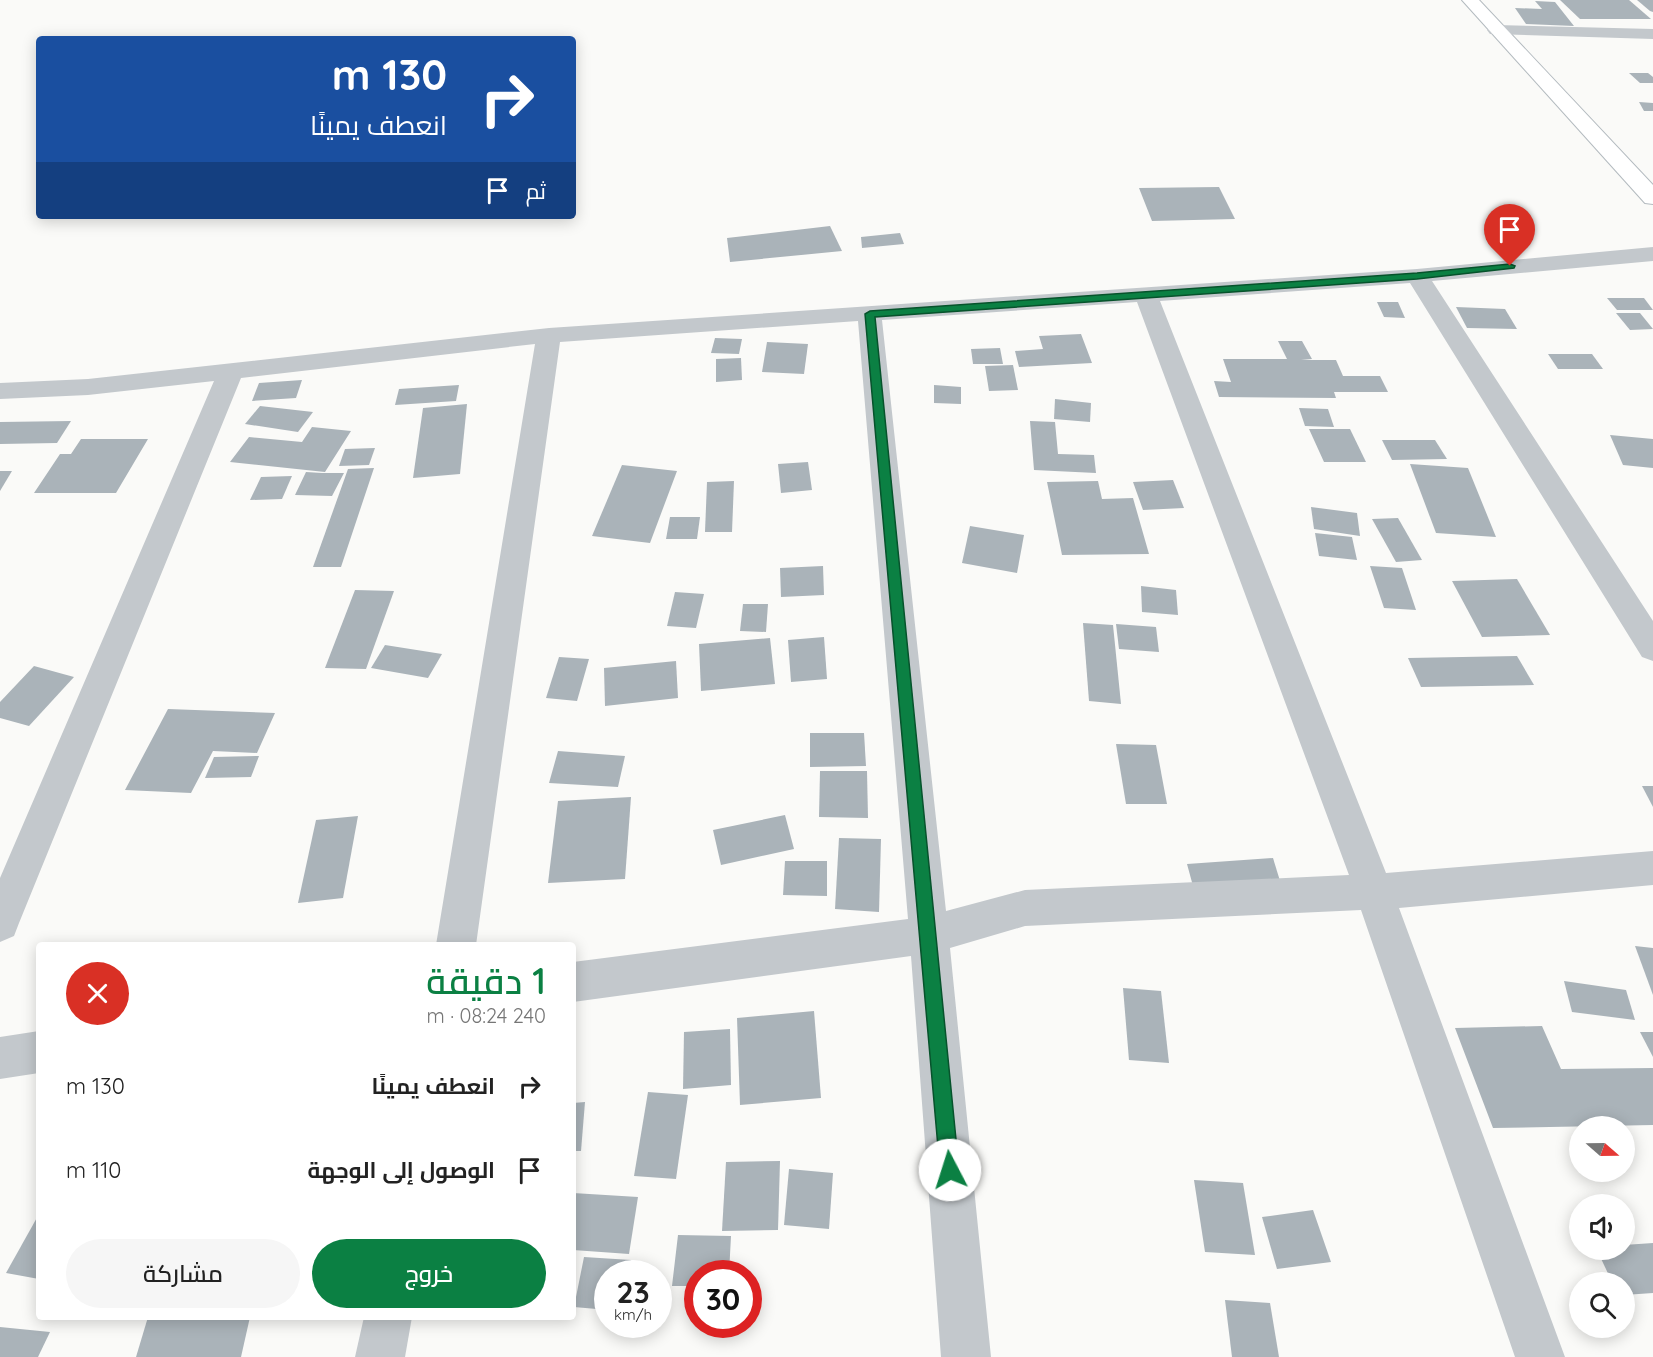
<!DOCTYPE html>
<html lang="ar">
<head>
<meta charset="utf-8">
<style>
	body { margin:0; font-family:Quicksand,Cairo,sans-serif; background:#f6f6f6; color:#222; direction:rtl; height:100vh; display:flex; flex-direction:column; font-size:22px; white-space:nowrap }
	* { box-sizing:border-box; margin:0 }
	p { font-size:20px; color:#767676 }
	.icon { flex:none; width:33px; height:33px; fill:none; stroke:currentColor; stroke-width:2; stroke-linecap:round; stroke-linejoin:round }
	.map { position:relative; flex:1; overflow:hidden; direction:ltr }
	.drawer { position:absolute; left:36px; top:942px; width:540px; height:378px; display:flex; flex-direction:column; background:#fff; border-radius:6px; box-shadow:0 3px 15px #0003; direction:rtl }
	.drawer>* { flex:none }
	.banner { position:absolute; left:36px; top:36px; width:540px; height:183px; border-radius:6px; box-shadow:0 3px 15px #0003; direction:rtl; background:#1a4fa0; color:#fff; overflow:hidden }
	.needle { width:39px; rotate:110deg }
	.controls { position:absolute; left:1569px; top:1116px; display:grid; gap:12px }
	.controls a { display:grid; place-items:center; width:66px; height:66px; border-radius:50%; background:#fff; box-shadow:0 3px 15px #0003; font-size:30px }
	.speed { position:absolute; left:594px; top:1260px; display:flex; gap:12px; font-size:30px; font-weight:700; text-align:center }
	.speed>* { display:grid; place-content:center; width:78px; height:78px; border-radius:50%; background:#fff; box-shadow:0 3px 15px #0003; line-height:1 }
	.speed small { font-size:15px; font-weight:400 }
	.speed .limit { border:9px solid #d22; background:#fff; color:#111 }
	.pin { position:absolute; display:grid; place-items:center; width:51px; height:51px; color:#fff; margin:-62px -26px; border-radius:50% 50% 50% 0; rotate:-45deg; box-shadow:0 0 6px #0007 }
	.pin .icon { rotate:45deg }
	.me { position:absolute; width:66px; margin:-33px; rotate:355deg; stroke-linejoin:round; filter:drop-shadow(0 0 4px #0008) }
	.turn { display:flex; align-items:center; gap:21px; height:126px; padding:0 30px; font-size:27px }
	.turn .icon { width:78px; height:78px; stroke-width:2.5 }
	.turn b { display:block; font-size:42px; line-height:51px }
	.then { display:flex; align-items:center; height:57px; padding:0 30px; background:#0003; gap:12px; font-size:22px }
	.round { display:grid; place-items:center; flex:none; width:63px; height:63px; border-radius:32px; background:#f6f6f6 }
	.overview { display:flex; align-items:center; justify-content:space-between; height:102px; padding:0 30px }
	h1 { font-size:36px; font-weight:600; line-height:45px; color:#0b8043 }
	.button { display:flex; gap:12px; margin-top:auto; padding:12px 30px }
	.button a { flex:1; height:69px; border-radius:36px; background:#0b8043; color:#fff; font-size:24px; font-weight:600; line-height:69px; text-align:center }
	.button a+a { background:#f6f6f6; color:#222 }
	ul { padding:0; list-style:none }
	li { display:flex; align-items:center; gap:18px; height:84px; padding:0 30px }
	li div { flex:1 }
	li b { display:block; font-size:22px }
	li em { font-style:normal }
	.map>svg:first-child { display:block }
	.building { fill:#aab3b9 }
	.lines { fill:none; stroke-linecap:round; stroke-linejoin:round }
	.secondary-casing { stroke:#b3babf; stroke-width:2 }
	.street { fill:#c3c8cc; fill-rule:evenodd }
	.secondary { fill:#fff; fill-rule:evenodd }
	.route { fill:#0b8043; stroke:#07532c; stroke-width:1.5 }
</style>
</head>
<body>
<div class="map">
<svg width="1653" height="1357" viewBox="0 0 1653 1357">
	<rect width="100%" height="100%" fill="#fafaf8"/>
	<!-- building -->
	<g class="building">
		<path d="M1560,0h69l22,19h-71z"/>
		<path d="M1637,0h16v12l-3,-1z"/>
		<path d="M1535,1l20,1 19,24 -48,-2 -11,-16 27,1z"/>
		<path d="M1629,73h19l5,4v6h-13z"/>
		<path d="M1639,102l14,1v8h-9z"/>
		<path d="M1219,187l16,32 -83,2 -13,-33z"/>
		<path d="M830,226l12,25 -112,11 -3,-24z"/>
		<path d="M900,233l4,11 -42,4 -1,-11z"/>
		<path d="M1607,298h37l9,12h-36z"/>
		<path d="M1377,302h21l7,16 -21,-1z"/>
		<path d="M1456,307l49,2 12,20 -50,-1z"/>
		<path d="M1616,313h24l13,16 -23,1z"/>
		<path d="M1081,334l11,29 -73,4 -4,-16 28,-2 -4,-13z"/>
		<path d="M715,338l27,1 -3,15 -28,-1z"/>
		<path d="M1278,341h24l10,18 -11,1h35l7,16h37l8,16h-54l2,6 -117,-1 -5,-16 17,1 -8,-23h64z"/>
		<path d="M767,342l41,2 -4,30 -42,-2z"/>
		<path d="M1000,348l3,16h-30l-2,-15z"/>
		<path d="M1548,354h44l11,15h-45z"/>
		<path d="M741,358l1,22 -26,2v-23z"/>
		<path d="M1013,365l5,25 -29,1 -4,-25z"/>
		<path d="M302,380l-6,18 -44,3 7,-18z"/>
		<path d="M459,385l-3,16 -61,4 4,-16z"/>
		<path d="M934,385l27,2v17l-27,-1z"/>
		<path d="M1055,399l36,4 -1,19 -36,-3z"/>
		<path d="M467,404l-7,70 -47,4 10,-70z"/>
		<path d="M260,406l53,6 -15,20 -53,-8z"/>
		<path d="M1299,408l29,1 6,18 -29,-1z"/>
		<path d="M71,421l-14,22 -57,1v-22z"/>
		<path d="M1030,421l25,1 3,32 36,1 2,18 -62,-3z"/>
		<path d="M312,427l39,4 -26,41 -95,-10 19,-25 53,5z"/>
		<path d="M1309,429h41l16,33h-42z"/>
		<path d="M1610,435l43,4v29l-30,-3z"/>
		<path d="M81,439h67l-32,54h-82l26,-39h11z"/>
		<path d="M1382,440h53l12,19 -55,1z"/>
		<path d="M375,448l-6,17 -30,1 6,-17z"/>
		<path d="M808,462l4,28 -31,3 -3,-29z"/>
		<path d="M1410,464l58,4 28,69 -60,-4z"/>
		<path d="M622,465l55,6 -27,72 -58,-7z"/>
		<path d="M374,468l-33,99h-28l35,-98z"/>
		<path d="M0,471h12l-12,20z"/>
		<path d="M306,472l16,1h22l-12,23 -37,-1z"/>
		<path d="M292,476l-10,23 -32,1 11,-23z"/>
		<path d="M1173,480l11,28 -41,2 -10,-28z"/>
		<path d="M734,481l-2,51h-27l2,-50z"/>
		<path d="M1098,481l4,18 31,-1 16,56 -87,1 -15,-73z"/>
		<path d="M1311,507l46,6 3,23 -46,-7z"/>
		<path d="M670,517h30l-3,22h-31z"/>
		<path d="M1398,518l24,42 -26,2 -24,-43z"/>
		<path d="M970,526l54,9 -7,38 -55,-10z"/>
		<path d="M1315,533l37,4 5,23 -38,-4z"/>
		<path d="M823,566l1,29 -43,2 -1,-29z"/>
		<path d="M1370,566l32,2 14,42 -32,-2z"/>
		<path d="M1517,579l33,56 -68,2 -30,-56z"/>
		<path d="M1141,586l35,4 2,25 -36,-3z"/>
		<path d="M355,590l39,1 -28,78 -41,-1z"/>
		<path d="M675,592l29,2 -8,34 -29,-2z"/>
		<path d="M743,604h25l-2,28 -26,-1z"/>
		<path d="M1083,623l30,2 8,79 -32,-3z"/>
		<path d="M1116,624l40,3 3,25 -40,-3z"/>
		<path d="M824,637l3,42 -36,3 -3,-42z"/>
		<path d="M770,638l5,46 -74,7 -2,-47z"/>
		<path d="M385,645l57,9 -14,24 -57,-10z"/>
		<path d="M1517,656l17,29 -113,2 -13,-29z"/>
		<path d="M559,657l30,2 -12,42 -31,-3z"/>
		<path d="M676,661l2,37 -73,8 -1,-38z"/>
		<path d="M34,666l40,11 -45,49 -29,-8v-16z"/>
		<path d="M168,709l107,4 -18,40 -44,-2 -22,42 -66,-3z"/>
		<path d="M810,733h54l2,33 -56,1z"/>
		<path d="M1116,744l40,1 11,59h-41z"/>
		<path d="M558,751l67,5 -7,31 -69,-4z"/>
		<path d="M259,756l-8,21 -46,1 9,-21z"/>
		<path d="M820,771h47l1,47 -49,-1z"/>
		<path d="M1642,786h11v21z"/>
		<path d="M631,797l-6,82 -77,4 10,-82z"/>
		<path d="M785,815l9,34 -73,16 -8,-35z"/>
		<path d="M358,816l-15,82 -45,5 18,-83z"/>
		<path d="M839,838l42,1 -2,73 -44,-3z"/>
		<path d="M1273,858l7,23 -87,5 -6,-22z"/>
		<path d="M785,861h42v35l-44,-1z"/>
		<path d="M1635,946l18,2v47z"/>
		<path d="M1564,981l62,9 9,30 -63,-8z"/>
		<path d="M1123,988l38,3 8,72 -40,-3z"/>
		<path d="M814,1011l7,87 -81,7 -3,-87z"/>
		<path d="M1542,1026l19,43 92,-1v57l-160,3 -38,-100z"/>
		<path d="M730,1029l1,56 -48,4 1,-57z"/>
		<path d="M1640,1032h13v25z"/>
		<path d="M648,1092l40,3 -12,84 -42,-3z"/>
		<path d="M585,1102l-4,49h-8v-48z"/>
		<path d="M780,1161l-2,69 -56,1 4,-69z"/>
		<path d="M789,1169l44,4 -4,56 -45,-4z"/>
		<path d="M1194,1180l49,3 12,72 -50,-3z"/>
		<path d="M573,1193l65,4 -9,57 -56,-4z"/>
		<path d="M1313,1210l18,52 -54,7 -15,-52z"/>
		<path d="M39,1214v65l-33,-6z"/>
		<path d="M678,1235l53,1 -2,38h-31v12h-26z"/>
		<path d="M1653,1243v50l-29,2v-13h-12l-15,-32h27v-5z"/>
		<path d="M584,1257l47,3 -2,14h-21v36l-34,-3z"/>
		<path d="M1225,1300l45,3 9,54h-47z"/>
		<path d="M148,1317h102l-9,40h-105z"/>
		<path d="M0,1327l50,5 -12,25h-38z"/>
	</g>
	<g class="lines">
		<!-- secondary casing -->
		<g class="secondary-casing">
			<path id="secondary" d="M1462,0h17l174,185v19l-8,-1z"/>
		</g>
		<!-- street -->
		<g class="street">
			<path d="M1496,25l157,4v10l-163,-5 -3,-4 3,-4z"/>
			<path d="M1653,247v14l-221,20 221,340v40l-11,-4 -232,-374 -250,18 226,572 267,-22v34l-254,23 166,449h-50l-154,-447 -336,16 -75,22 41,409h-50l-30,-401 -338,46v-40l335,-43 -50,-598 -298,21 -84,603h-40l99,-601 -294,34 -222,545 -5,13 -14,6v-64l214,-497 -126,14 -88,4v-16l88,-4 461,-51 868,-59zM1137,302l212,573 -324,15 -79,21 -64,-591z"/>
			<path d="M39,1031v42l-39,6v-42z"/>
			<path d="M364,1317h48l-7,40h-50z"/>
		</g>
		<!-- secondary -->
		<use href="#secondary" class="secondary"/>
	</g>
	<!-- route -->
	<path class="route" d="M1510,264l5,2 -1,2 -97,11 -542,38 84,853 -3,6 -6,3 -7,-3 -3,-6 -75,-856 5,-3 547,-38z"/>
</svg>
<div class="controls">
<a><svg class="needle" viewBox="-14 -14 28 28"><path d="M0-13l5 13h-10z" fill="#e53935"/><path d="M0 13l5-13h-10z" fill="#767676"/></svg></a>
<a><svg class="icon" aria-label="sound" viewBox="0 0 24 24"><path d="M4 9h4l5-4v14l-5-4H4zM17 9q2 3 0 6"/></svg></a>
<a><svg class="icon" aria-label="search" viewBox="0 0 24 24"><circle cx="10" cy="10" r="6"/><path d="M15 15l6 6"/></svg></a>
</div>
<div class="speed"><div>23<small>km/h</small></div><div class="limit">30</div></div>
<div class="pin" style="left:1510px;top:266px;background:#d93025"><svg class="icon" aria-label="arrive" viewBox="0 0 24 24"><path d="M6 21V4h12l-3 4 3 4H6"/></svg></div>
<svg class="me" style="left:950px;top:1170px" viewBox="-20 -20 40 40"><circle r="19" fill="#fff"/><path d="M0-13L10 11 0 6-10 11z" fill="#0b8043"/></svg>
<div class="banner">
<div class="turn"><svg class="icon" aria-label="right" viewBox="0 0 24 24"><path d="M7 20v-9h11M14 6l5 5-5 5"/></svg><div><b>130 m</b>انعطف يمينًا</div></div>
<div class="then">ثم<svg class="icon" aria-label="arrive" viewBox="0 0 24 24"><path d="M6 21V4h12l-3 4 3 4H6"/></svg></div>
</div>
<section class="drawer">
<div class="overview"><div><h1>1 دقيقة</h1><p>240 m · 08:24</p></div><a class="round" style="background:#d93025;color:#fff"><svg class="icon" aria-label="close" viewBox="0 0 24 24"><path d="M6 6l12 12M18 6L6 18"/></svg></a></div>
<ul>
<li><svg class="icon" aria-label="right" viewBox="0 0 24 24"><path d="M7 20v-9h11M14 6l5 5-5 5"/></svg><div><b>انعطف يمينًا</b></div><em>130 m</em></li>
<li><svg class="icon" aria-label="arrive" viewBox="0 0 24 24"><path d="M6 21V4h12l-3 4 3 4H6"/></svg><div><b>الوصول إلى الوجهة</b></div><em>110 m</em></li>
</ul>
<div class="button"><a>خروج</a><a>مشاركة</a></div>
</section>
</div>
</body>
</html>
